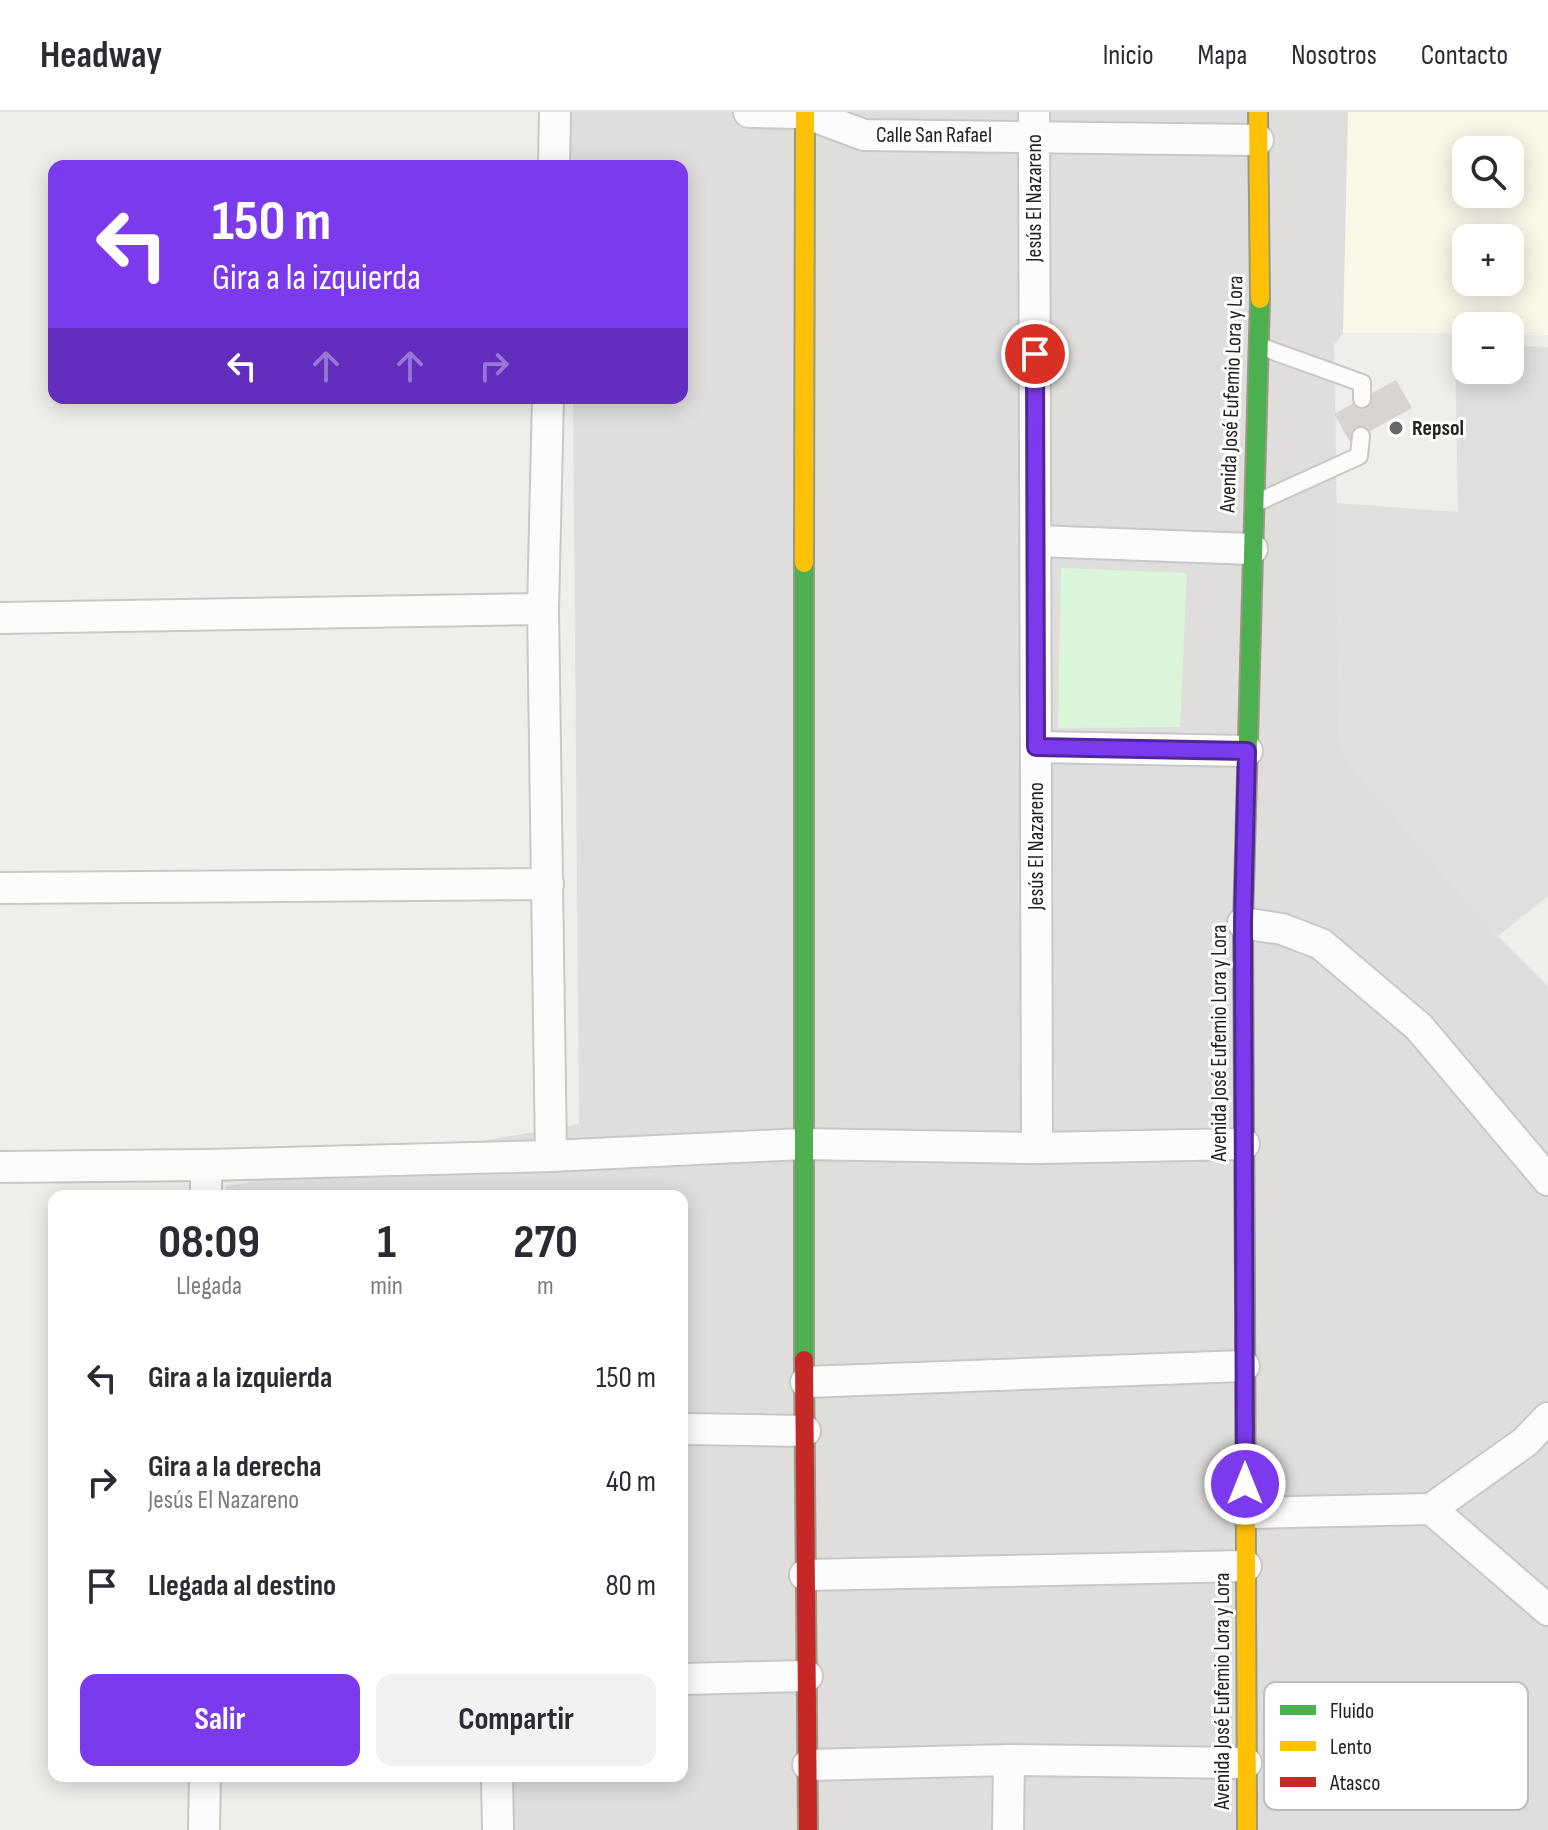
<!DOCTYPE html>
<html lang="es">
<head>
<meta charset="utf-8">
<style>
	body { margin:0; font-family:"Sofia Sans Condensed",sans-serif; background:#f2f2f3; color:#2b2b33; height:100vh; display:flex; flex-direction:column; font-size:30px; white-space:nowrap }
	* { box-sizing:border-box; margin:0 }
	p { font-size:26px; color:#7c7c81 }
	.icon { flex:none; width:44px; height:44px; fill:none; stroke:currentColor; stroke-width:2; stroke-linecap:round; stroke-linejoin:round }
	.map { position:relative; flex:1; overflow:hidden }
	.side { position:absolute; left:48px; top:1078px; width:640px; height:592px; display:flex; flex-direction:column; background:#fff; border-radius:16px; box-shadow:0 4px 20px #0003 }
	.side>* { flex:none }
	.guide { position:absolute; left:48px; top:48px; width:640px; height:244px; border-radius:16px; box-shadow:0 4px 20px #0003; background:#7c3aed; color:#fff; overflow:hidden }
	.tools { position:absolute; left:1452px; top:24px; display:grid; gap:16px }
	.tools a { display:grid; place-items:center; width:72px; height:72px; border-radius:16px; background:#fff; box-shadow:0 4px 20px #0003; font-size:40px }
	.pin { position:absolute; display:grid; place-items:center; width:68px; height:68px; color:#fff; margin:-34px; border:4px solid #fff; border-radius:50%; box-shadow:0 2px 8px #0007 }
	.me { position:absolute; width:88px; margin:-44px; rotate:0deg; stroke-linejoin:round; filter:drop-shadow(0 0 6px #0008) }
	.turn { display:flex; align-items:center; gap:28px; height:168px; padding:0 32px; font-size:36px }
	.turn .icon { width:104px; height:104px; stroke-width:2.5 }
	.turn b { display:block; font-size:56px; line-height:68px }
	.lanes { display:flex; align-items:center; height:76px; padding:0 32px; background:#0003; justify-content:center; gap:40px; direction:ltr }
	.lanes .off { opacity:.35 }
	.eta { display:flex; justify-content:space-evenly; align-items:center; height:136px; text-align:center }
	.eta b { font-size:48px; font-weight:700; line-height:56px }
	.button { display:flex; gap:16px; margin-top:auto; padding:16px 32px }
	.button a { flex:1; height:92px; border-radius:16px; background:#7c3aed; color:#fff; font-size:32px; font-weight:700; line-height:92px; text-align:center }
	.button a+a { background:#f2f2f3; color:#2b2b33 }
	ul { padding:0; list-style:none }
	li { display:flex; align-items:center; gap:24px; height:104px; padding:0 32px }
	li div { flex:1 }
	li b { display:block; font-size:30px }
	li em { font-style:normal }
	header { display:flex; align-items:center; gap:48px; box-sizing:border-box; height:112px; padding:0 40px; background:#fff; border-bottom:2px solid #e1e1e2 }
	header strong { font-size:38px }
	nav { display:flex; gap:44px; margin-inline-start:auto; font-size:28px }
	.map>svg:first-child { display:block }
	.residential { fill:#dfdedc; fill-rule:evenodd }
	.education { fill:#f8f7e8; fill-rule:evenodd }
	.park { fill:#daf5da }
	.parking { fill:#e0dfde }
	.building { fill:#d7d4d2 }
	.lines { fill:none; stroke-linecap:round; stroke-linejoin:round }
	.lane-casing { stroke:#c9c8c7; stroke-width:20 }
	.street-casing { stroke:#c9c8c7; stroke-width:34 }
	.fast-casing { stroke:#999a82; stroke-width:22 }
	.slow-casing { stroke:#999a82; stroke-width:22 }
	.jam-casing { stroke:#999a82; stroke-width:22 }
	.lane { stroke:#fdfcfc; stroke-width:16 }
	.street { stroke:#fdfcfc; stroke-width:30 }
	.fast { stroke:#4caf50; stroke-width:18 }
	.slow { stroke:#ffc107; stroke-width:18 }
	.jam { stroke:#c62828; stroke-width:18 }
	.route-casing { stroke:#51269a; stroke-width:20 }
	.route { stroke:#7c3aed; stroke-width:14 }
	.poi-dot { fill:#6a6968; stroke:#fff; stroke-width:3 }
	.labels { text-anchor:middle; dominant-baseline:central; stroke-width:6; stroke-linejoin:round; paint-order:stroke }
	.street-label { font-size:22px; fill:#222; stroke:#fff }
	.poi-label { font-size:22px; font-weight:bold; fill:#222; stroke:#fff; text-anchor:start }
	.key { fill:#fff; stroke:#bdbdbd; stroke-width:2 }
	.key-label { font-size:22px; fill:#222 }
</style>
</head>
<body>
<header>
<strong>Headway</strong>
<nav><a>Inicio</a><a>Mapa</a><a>Nosotros</a><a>Contacto</a></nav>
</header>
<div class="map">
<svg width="1548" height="1718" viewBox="0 0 1548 1718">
	<rect width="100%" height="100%" fill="#f0eeeb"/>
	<!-- residential -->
	<path class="residential" d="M570,0h978v223h-38v-9h-44v8l-122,-1 -10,11 7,408 157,184 50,50v844h-1037l-2,-54h173v-580h-456v-10l353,-62 -6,-726h109v-232h-111zM1466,38h44v44h-44zM1466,126h44v44h-44z"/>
	<!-- education -->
	<path class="education" d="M1348,0h200v223h-38v-9h-44v8l-123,-1zM1466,38h44v44h-44zM1466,126h44v44h-44z"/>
	<!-- park -->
	<path class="park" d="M1061,456l126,5 -7,154 -122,1z"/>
	<!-- parking -->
	<path class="parking" d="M1455,234h11v24h44v-24l38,1v549l-50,40 -157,-184 -5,-249 122,9z"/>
	<!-- building -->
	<path class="building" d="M1396,268l16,28 -62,34 -16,-28z"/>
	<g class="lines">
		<!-- lane casing -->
		<g class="lane-casing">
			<g id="lane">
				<path d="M1262,235l100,36v16"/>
				<path d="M1258,390l101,-46 2,-20"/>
			</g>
		</g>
		<!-- street casing -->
		<g class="street-casing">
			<g id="street">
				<path d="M749,0l56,1"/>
				<path d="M807,0l-2,1 59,22 394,5"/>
				<path d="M1034,0l3,1036"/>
				<path d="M554,54l1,-54"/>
				<path d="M548,286l-5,211 8,547"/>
				<path d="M1036,429l216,8"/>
				<path d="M0,506l543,-9"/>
				<path d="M1036,635l211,4"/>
				<path d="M0,776l548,-4"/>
				<path d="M1243,811l39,6 39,15 98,83 129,153"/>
				<path d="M0,1055l206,-2 345,-9 251,-12 235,4 207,-4"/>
				<path d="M206,1084v-31"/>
				<path d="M806,1270l438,-16"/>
				<path d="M682,1317l123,2"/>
				<path d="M1431,1397l94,-67 23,-24"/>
				<path d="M1246,1401l185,-4 117,101"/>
				<path d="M805,1463l441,-9"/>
				<path d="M682,1567l125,-3"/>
				<path d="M808,1653l201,-5 237,3"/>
				<path d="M497,1664l1,54"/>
				<path d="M204,1718l1,-54"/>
				<path d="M1008,1718l1,-70"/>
			</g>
		</g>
		<!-- fast casing -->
		<g class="fast-casing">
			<g id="fast">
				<path d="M804,451v797"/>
				<path d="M1245,1188l-2,-377 17,-624"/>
			</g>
		</g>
		<!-- slow casing -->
		<g class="slow-casing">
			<g id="slow">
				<path d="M1258,0l2,187"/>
				<path d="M804,451l1,-451"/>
				<path d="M1245,1188l2,530"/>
			</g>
		</g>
		<!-- jam casing -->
		<g class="jam-casing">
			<path id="jam" d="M804,1248l4,470"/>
		</g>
		<!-- lane -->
		<use href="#lane" class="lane"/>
		<!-- street -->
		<use href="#street" class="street"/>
		<!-- fast -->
		<use href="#fast" class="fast"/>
		<!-- slow -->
		<use href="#slow" class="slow"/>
		<!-- jam -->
		<use href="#jam" class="jam"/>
	</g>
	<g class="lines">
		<!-- route casing -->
		<g class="route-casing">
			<path id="route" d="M1035,242l1,393 211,4 -4,172 2,561"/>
		</g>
		<!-- route -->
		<use href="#route" class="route"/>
	</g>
	<!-- markers -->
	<circle class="poi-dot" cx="1396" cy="316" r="8"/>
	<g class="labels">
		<!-- street labels -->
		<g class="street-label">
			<text x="934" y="23">Calle San Rafael</text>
			<text transform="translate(1034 86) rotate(-90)">Jesús El Nazareno</text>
			<text transform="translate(1232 282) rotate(-88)">Avenida José Eufemio Lora y Lora</text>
			<text transform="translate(1036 734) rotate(-90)">Jesús El Nazareno</text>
			<text transform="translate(1219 931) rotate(-90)">Avenida José Eufemio Lora y Lora</text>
			<text transform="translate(1222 1579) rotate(-90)">Avenida José Eufemio Lora y Lora</text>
		</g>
		<!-- poi labels -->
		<g class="poi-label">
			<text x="1412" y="316">Repsol</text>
		</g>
	</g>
	<!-- legend -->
	<rect x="1264" y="1570" width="264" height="128" rx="12" class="key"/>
	<rect x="1280" y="1593" width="36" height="10" fill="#4caf50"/>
	<rect x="1280" y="1629" width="36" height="10" fill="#ffc107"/>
	<rect x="1280" y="1665" width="36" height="10" fill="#c62828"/>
	<g class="key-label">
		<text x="1330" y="1606">Fluido</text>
		<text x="1330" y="1642">Lento</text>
		<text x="1330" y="1678">Atasco</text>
	</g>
</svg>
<div class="tools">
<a><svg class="icon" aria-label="search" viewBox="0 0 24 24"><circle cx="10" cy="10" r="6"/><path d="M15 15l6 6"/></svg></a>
<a>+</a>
<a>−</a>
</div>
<div class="pin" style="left:1035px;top:242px;background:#d93025"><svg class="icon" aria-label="arrive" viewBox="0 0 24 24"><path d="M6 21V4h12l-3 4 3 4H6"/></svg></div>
<svg class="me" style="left:1245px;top:1372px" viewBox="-20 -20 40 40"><circle r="17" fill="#7c3aed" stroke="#fff" stroke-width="3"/><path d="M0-11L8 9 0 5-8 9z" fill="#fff"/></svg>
<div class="guide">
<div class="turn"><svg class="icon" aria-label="left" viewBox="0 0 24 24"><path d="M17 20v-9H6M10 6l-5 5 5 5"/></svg><div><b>150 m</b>Gira a la izquierda</div></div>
<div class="lanes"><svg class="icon" aria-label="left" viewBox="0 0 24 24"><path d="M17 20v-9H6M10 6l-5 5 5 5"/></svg><svg class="icon off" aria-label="ahead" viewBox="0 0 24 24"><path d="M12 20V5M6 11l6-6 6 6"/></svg><svg class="icon off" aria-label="ahead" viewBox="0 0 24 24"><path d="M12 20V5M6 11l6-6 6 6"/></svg><svg class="icon off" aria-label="right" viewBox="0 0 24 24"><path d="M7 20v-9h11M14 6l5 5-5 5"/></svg></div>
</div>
<section class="side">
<div class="eta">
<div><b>08:09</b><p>Llegada</p></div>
<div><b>1</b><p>min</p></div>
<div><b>270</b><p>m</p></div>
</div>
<ul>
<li><svg class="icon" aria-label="left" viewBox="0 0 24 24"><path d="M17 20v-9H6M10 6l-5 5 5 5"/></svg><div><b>Gira a la izquierda</b></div><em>150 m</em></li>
<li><svg class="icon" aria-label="right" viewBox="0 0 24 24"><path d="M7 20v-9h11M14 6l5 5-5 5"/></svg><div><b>Gira a la derecha</b><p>Jesús El Nazareno</p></div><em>40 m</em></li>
<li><svg class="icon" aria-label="arrive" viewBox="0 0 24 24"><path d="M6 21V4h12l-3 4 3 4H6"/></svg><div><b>Llegada al destino</b></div><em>80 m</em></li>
</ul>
<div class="button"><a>Salir</a><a>Compartir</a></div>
</section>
</div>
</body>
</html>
